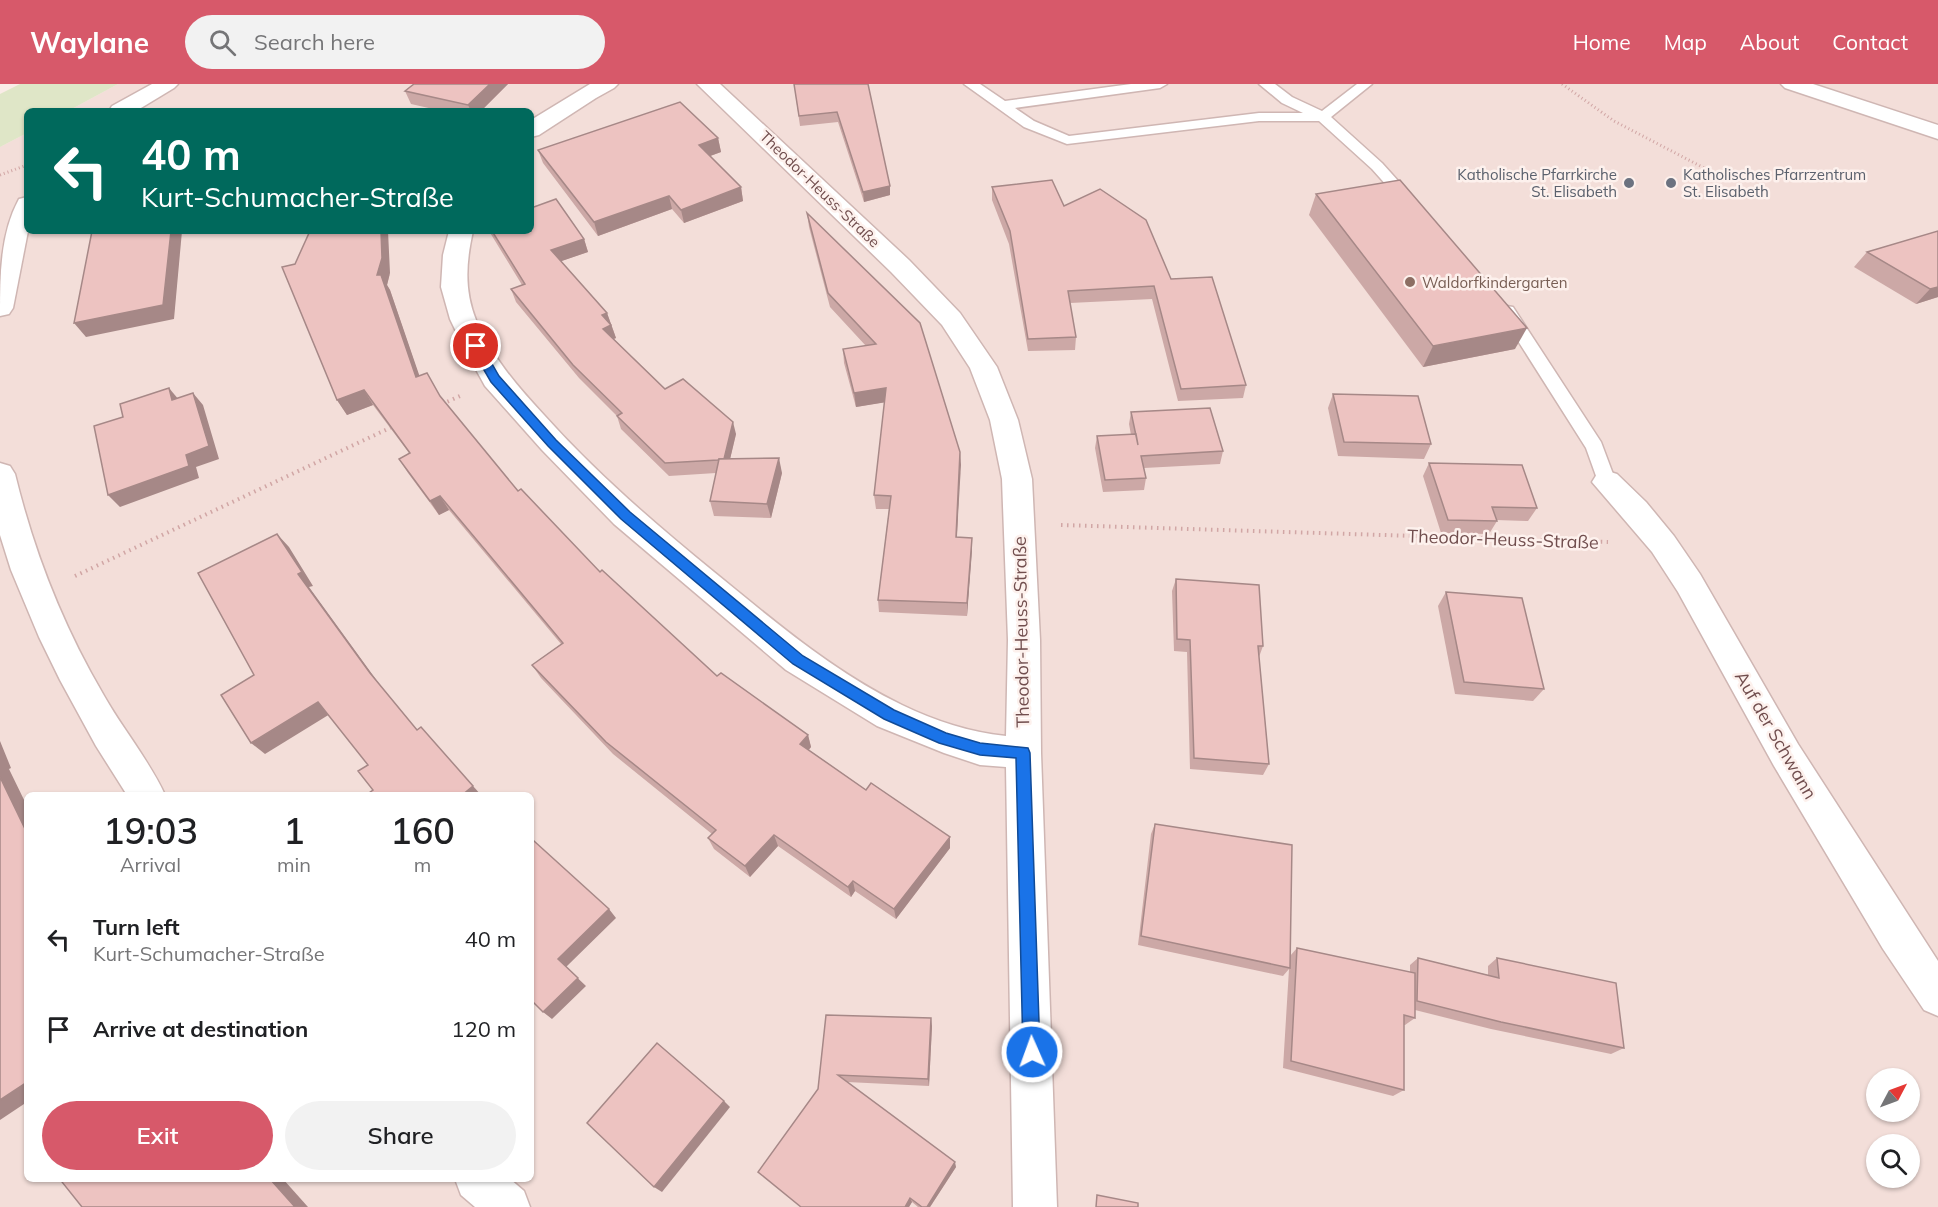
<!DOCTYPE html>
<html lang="en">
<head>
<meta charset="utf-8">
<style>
	body { margin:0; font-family:Mulish,sans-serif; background:#f2f2f2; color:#202124; height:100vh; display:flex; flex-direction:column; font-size:22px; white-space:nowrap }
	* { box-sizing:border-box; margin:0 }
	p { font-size:20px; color:#757577 }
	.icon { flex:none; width:33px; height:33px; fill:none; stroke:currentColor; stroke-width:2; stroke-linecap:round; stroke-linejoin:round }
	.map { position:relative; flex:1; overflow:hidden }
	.sheet { position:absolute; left:24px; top:708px; width:510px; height:390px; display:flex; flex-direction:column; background:#fff; border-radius:9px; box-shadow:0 2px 4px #0004 }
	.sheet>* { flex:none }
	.guide { position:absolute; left:24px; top:24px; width:510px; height:126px; border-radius:9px; box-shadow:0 2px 4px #0004; background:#00695c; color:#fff; overflow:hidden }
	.needle { width:39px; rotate:49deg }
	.buttons { position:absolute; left:1866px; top:984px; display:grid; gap:12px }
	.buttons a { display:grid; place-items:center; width:54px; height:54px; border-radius:50%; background:#fff; box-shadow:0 2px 4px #0004; font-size:30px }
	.pin { position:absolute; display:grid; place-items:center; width:51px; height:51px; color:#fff; margin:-26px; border:3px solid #fff; border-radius:50%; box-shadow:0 2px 6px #0007 }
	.me { position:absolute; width:66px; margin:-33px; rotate:358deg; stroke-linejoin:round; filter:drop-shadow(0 0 4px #0008) }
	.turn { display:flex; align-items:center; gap:21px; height:126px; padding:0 18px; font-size:27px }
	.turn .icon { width:78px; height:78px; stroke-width:2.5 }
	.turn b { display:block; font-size:42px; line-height:51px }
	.eta { display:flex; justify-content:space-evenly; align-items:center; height:102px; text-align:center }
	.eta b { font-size:36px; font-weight:600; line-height:42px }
	.action { display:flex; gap:12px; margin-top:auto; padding:12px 18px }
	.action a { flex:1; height:69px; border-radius:36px; background:#d7596a; color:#fff; font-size:24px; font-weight:600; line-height:69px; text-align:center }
	.action a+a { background:#f2f2f2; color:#202124 }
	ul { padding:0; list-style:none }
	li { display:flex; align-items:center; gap:18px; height:90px; padding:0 18px }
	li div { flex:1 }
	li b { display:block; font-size:22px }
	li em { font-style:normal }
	header { display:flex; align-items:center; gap:36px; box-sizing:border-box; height:84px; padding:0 30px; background:#d7596a; color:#fff }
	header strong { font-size:28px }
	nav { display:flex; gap:33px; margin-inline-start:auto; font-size:21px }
	.search { width:420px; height:54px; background:#f2f2f2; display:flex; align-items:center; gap:15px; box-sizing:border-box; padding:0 21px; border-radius:33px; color:#757577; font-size:22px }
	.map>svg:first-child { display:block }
	.residential { fill:#f3ded9; fill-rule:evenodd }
	.green { fill:#dfe6c7 }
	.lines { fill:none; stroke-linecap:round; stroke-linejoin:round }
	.lane-casing { stroke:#cfb6b3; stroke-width:3 }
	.street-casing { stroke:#cfb6b3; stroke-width:3 }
	.path-far1 { stroke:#d1a6a5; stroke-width:3; stroke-dasharray:1 3; stroke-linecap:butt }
	.path { stroke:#d1a6a5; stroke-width:4; stroke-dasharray:1.5 4.5; stroke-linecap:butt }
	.lane { fill:#fff; fill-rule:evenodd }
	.street { fill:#fff; fill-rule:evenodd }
	.wall { fill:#cca8a6 }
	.shaded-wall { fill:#a68887 }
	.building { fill:#edc3c1; stroke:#a68887; stroke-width:1.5 }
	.route { fill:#1a73e8; stroke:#114b97; stroke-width:1.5 }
	.worship-dot { fill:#6b7280; stroke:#fdf1ed; stroke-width:2 }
	.education-dot { fill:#8d6e63; stroke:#fdf1ed; stroke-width:2 }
	.labels { text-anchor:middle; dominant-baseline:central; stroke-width:5; stroke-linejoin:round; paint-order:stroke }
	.far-worship-label { font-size:15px; fill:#5b616d; stroke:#fdf1ed; text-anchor:end }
	.far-street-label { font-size:15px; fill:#714e4e; stroke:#fdf1ed }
	.far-education-label { font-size:15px; fill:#785e54; stroke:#fdf1ed; text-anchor:start }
	.street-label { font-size:18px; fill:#714e4e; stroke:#fdf1ed }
</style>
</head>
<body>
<header>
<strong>Waylane</strong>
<div class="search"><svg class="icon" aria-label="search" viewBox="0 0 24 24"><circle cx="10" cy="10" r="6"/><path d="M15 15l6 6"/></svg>Search here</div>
<nav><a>Home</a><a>Map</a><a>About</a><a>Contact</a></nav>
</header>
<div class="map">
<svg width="1938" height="1123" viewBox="0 0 1938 1123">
	<rect width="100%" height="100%" fill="#faece7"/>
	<!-- residential -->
	<path class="residential" d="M118,0h1820v1123h-1938v-1060l27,-14v98h504v-120h-463zM27,711h504v384h-504zM1876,994h34v34h-34zM1876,1060h34v34h-34z"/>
	<!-- green -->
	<path class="green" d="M20,0h98l-50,27h-41v22l-27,14v-53z"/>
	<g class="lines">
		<!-- lane casing -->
		<g class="lane-casing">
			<g id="lane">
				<path d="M964,0h16l25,17 126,-17h36l-7,4 -145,20 19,13 35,15 190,-23h44l-21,-10 -23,-19h16l17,13 30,14 35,-27h15l-41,33 51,46 36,40 -3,3h-10l-33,-37 -53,-48h-60l-192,23 -43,-17z"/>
				<path d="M1507,222l6,1 88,135 15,40 -2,5 -7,2 -7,-2 -14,-39 -87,-137 2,-4z"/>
			</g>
		</g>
		<!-- street casing -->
		<g class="street-casing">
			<g id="street">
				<path d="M152,0h26l-4,4 -38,23h-27l3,-5z"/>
				<path d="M590,0h28l-4,4 -18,10 -57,37 -8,2v-17z"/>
				<path d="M697,0h23l189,176 51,53 37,54 21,53 14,59 8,161 1,113 16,454h-44l-7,-440 -26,-2 -36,-12 -67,-27 -91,-56 -172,-146 -72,-74 -57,-64 -22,-40 -13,-27 -9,-32 2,-32 6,-24h24c-7,31 -9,59 3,89 16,37 41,66 68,95 52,58 110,108 170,157 59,48 118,99 188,133 33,16 67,27 104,31l2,-96 -6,-161 -12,-59 -20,-52 -28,-43 -51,-53z"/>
				<path d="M1781,0h32l125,41v14l-153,-51z"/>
				<path d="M27,113l1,34 -15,77 -4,6 -9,2c0,-40 0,-82 19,-117z"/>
				<path d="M0,379l10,3 5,8c19,78 47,150 88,220 19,34 46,66 62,101h-38l-31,-49 -36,-66 -21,-43 -28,-67 -11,-35z"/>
				<path d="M1607,387l10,3 29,28 28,34 26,38 98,170 140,217v55l-14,-6 -41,-61 -109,-183 -96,-174 -26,-40 -60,-70 5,-8z"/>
				<path d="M455,1095h55l14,12 6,16h-55l-14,-12z"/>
			</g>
		</g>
		<!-- path-far1 -->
		<g class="path-far1">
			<path d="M1562,0l52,37 92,48"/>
			<path d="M0,91l27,-10"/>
		</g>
		<!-- path -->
		<g class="path">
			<path d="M442,320l18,-8"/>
			<path d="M1061,441l547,17"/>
			<path d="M75,492l319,-150"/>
		</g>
		<!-- lane -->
		<use href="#lane" class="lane"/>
		<!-- street -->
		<use href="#street" class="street"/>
	</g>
	<!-- wall -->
	<g class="wall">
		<path d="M414,0h94l-27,27h-39l-31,-7 -6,-13z"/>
		<path d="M794,0h74l22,102v9l-26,7 -26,-80 -38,4z"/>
		<path d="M718,54l3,14 -11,4 31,31 2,14 -59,22 -12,-14 -74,27 -55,-73 -5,-13z"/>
		<path d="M992,103l72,19 107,73 75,106 -3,13 -65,3 -26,-102 -82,4 6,34 -1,13 -47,1 -19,-107 -17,-44z"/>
		<path d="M1316,110l199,155 -92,18 -114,-152z"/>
		<path d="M807,129l153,239 -3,86h15l-5,78 -88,-4 -1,-12 11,-91h-13l-2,-14 11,-93 -29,5 -12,-44 -1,-14 23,-3 -36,-39 -21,-80z"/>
		<path d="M489,147h42l53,8 4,13 -27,9 46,52 9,25 -2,1 51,50 71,45 -6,25 52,14 -11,45 -57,-2 -4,-15 6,-28 -47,3 -48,-47 -4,-13 -38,-38 -63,-76 -5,-13 11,-4z"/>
		<path d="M1938,147v66l-22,7 -62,-37 13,-15z"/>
		<path d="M390,189l-3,12 3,5 29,86 21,21 78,94 82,81 117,104 91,59 3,12 -2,3 141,98 -54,71 -41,-28 -4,6 -73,-51 -28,31 -36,-28 -6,-11 4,-4 -99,-80 -72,-76 -9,-13 29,-21 -112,-134 -10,5 -31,-42 -9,-14 10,-6 -36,-48 -26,10 -10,-15z"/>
		<path d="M1333,310l98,50 -7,15 -86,-3 -10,-48z"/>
		<path d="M1131,328l92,39 -3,13 -76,4 2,10 -2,12 -41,2 -8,-44 2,-12 34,-1 -2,-11z"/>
		<path d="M1429,379l108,45 -9,13 -32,-1 1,1 -8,13 -48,-1 -18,-57z"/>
		<path d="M1176,495l87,67 -4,11 10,107 -6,11 -73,-6 -3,-117 -13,-1 -2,-60z"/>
		<path d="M1446,508l98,97 -11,12 -78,-7 -17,-88z"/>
		<path d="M1155,740l135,132 7,-8 113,24v-7l8,-7 70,17v-9l9,-8 127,90 -13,6 -120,-25 -76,-19v8l-10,7h-1v65l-11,6 -110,-28 6,-99 -6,7 -145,-31 13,-111z"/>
		<path d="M826,931l106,11 -3,60 -82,-4 109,85 -26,40h-12l-6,-5 -3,5h-109l18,-118z"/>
	</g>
	<!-- shaded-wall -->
	<g class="shaded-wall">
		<path d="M490,0h18l-27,27h-10l-3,-6z"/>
		<path d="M718,54l3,14 -19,7 -3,-14z"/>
		<path d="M890,102v9l-26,7 -1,-10z"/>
		<path d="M741,103l2,14 -59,22 -3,-13z"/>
		<path d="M669,112l3,13 -74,27 -4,-14z"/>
		<path d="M171,147h11l-8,88 -88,18 -12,-14z"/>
		<path d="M381,147h7l2,42 -3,12 3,5 35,102 -9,-15 -39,-102z"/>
		<path d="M584,155l4,13 -32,11 -5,-13z"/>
		<path d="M1938,203v10l-22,7 14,-15z"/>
		<path d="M607,229l9,25 -8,3 -5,-12 -1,-14z"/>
		<path d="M1527,244l-12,21 -92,18 10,-21z"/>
		<path d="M169,304l10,12h-7z"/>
		<path d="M886,304l1,14 -31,5 -2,-14z"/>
		<path d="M364,306l9,15 -26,10 -10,-15z"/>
		<path d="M193,309l10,12 16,54 -23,8 3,11 -79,29 -12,-12 78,-40z"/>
		<path d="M733,338l3,12 -9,38 -3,-12z"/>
		<path d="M960,368l1,13 -5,86v-14z"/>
		<path d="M779,374l3,15 -11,45 -4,-14z"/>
		<path d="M440,412l9,14 -10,5 -9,-14z"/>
		<path d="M277,450l12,13 24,39 -4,1 71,98 -10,-12 -72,-99z"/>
		<path d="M972,454v13l-5,65v-13z"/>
		<path d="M318,618l12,12 -65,40 -14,-11z"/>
		<path d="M808,651l3,12 -8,9 -3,-12z"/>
		<path d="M0,657l11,27 -2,1 18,37v27l-27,-56z"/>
		<path d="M473,702l8,9h-19z"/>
		<path d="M774,751l4,11 -28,31 -5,-11z"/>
		<path d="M950,753v11l-54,71 -2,-10z"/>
		<path d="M853,797l2,10 -4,6 -3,-10z"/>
		<path d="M609,825l7,9 -50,49 20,19 -34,33 -9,-7 15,-53z"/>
		<path d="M931,934l1,8 -3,60 -1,-7z"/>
		<path d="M27,998v20l-27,18v-20z"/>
		<path d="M724,1017l6,6 -68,85 -8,-5z"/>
		<path d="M955,1078l1,5 -26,40h-3z"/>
		<path d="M270,1095h13l25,28h-13z"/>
		<path d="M910,1114l2,4 -3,5h-4z"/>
	</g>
	<!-- building -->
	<g class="building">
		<path d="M414,0h76l-22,21 -63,-14z"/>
		<path d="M794,0h74l22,102 -27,6 -26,-80 -38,4z"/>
		<path d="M680,18l38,36 -19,7 42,42 -60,23 -12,-14 -75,26 -56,-72z"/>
		<path d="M1052,96l12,26 36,-17 46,31 25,59 41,-2 34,108 -65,4 -27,-103 -86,5 8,46 -48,2 -18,-108 -18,-44z"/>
		<path d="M1400,96l127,148 -94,18 -117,-152z"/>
		<path d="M556,115l28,40 -33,11 56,63 -5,2 9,10 -8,4 62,60 18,-10 50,43 -9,37h-5l-1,1 -53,3 -48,-47 5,-3 -49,-48 -62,-76 14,-5 -33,-53h39v-23z"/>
		<path d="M807,129l113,110 40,129 -4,85 16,1 -5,65 -89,-3 13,-104 -17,-1 12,-107 -32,5 -11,-44 33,-5 -48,-51z"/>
		<path d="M92,147h79l-8,74 -89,18z"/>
		<path d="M309,147h72l1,27 -5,17h4l35,102 11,-4 13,23 78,95 3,-2 79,83 2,-2 115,106 4,-3 87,62 -8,9 66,46 5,-7 79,54 -56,72 -41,-28 -5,6 -74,-52 -29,31 -37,-28 8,-8 -110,-88 -74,-77 31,-22 -123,-147 -10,5 -31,-42 11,-6 -46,-63 -27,10 -55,-133 13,-3 14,-31z"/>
		<path d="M1938,147v56l-8,2 -63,-37z"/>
		<path d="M169,304l3,12 21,-7 16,53 -23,9 3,11 -81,29 -14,-69 29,-9 -3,-13z"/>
		<path d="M1333,310l85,2 13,48 -87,-2z"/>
		<path d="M1210,324l13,43 -82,5 5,22 -41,2 -8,-44 39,-2 2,11 -7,-33z"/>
		<path d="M779,374l-12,46 -57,-3 9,-42z"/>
		<path d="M1429,379l93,2 15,43 -45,-1 5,14 -49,-1z"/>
		<path d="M277,450l25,38 -4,2 72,99 47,57 4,-3 52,59 -11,9h-96l7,-5 -15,-19 10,-6 -50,-63 -67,41 -30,-48 33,-20 -56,-102z"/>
		<path d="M1176,495l83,6 4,61h-5l11,118 -75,-6 -4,-118 -13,-1z"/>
		<path d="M1446,508l76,6 22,91 -80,-7z"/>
		<path d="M0,693l27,56v249l-27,18z"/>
		<path d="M1155,740l137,21 -2,123 -149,-32z"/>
		<path d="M534,757l75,68 -51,50 20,19 -35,34 -12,-12v-157z"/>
		<path d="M1297,864l118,25v45l-11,-3v75l-113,-29z"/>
		<path d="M1418,874l81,20 -2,-20 119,25 8,65 -123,-26 -84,-21z"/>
		<path d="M826,931l105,3 -3,61 -90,-4 117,87 -28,45h-5l-12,-9 -5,9h-104l-43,-35 60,-83z"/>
		<path d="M657,959l67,58 -70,86 -67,-64z"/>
		<path d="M66,1095h204l25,28h-213l-20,-25z"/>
		<path d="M1097,1111l41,8v4h-42z"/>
	</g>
	<!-- route -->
	<path class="route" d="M476,258l4,1 19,33 57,64 74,72 173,144 91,54 52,23 34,10 48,5 2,5 10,299 -2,6 -6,2 -6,-2 -3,-6 -7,-294 -36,-3 -41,-12 -55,-24 -91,-55 -172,-145 -73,-73 -57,-64 -21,-36z"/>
	<!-- markers -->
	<g class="worship-dot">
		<circle cx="1629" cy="99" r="6"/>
		<circle cx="1671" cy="99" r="6"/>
	</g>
	<circle class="education-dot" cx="1410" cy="198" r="6"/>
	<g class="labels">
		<!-- far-worship labels -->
		<g class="far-worship-label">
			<text x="1617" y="90">Katholische Pfarrkirche<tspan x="1617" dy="17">St. Elisabeth</tspan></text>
			<text x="1683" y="90" text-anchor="start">Katholisches Pfarrzentrum<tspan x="1683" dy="17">St. Elisabeth</tspan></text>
		</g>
		<!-- far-street labels -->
		<g class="far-street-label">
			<text transform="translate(820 105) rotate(44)">Theodor-Heuss-Straße</text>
		</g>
		<!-- far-education labels -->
		<g class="far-education-label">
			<text x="1422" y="198">Waldorfkindergarten</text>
		</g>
		<!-- street labels -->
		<g class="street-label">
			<text transform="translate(1503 455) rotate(2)">Theodor-Heuss-Straße</text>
			<text transform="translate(1021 548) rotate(-91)">Theodor-Heuss-Straße</text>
			<text transform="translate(1776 651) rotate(60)">Auf der Schwann</text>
		</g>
	</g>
</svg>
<div class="buttons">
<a><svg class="needle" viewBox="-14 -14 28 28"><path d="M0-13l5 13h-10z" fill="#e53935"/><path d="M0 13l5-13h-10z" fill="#757577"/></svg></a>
<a><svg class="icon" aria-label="search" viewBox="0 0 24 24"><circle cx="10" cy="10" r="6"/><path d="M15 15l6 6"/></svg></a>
</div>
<div class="pin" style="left:476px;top:262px;background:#d93025"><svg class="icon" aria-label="arrive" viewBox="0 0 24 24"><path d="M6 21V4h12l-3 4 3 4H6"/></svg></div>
<svg class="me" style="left:1032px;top:968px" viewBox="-20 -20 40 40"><circle r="17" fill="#1a73e8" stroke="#fff" stroke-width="3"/><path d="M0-11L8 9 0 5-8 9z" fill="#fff"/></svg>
<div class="guide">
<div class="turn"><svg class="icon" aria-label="left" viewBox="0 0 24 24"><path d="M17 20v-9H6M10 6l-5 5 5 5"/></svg><div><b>40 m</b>Kurt-Schumacher-Straße</div></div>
</div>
<section class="sheet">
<div class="eta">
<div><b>19:03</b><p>Arrival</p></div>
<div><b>1</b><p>min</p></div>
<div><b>160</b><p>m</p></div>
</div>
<ul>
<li><svg class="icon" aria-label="left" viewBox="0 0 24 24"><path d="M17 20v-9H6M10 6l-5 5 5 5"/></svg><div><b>Turn left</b><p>Kurt-Schumacher-Straße</p></div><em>40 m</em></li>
<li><svg class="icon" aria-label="arrive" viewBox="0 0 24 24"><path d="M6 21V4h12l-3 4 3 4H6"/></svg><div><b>Arrive at destination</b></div><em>120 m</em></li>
</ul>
<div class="action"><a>Exit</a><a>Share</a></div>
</section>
</div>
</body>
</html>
